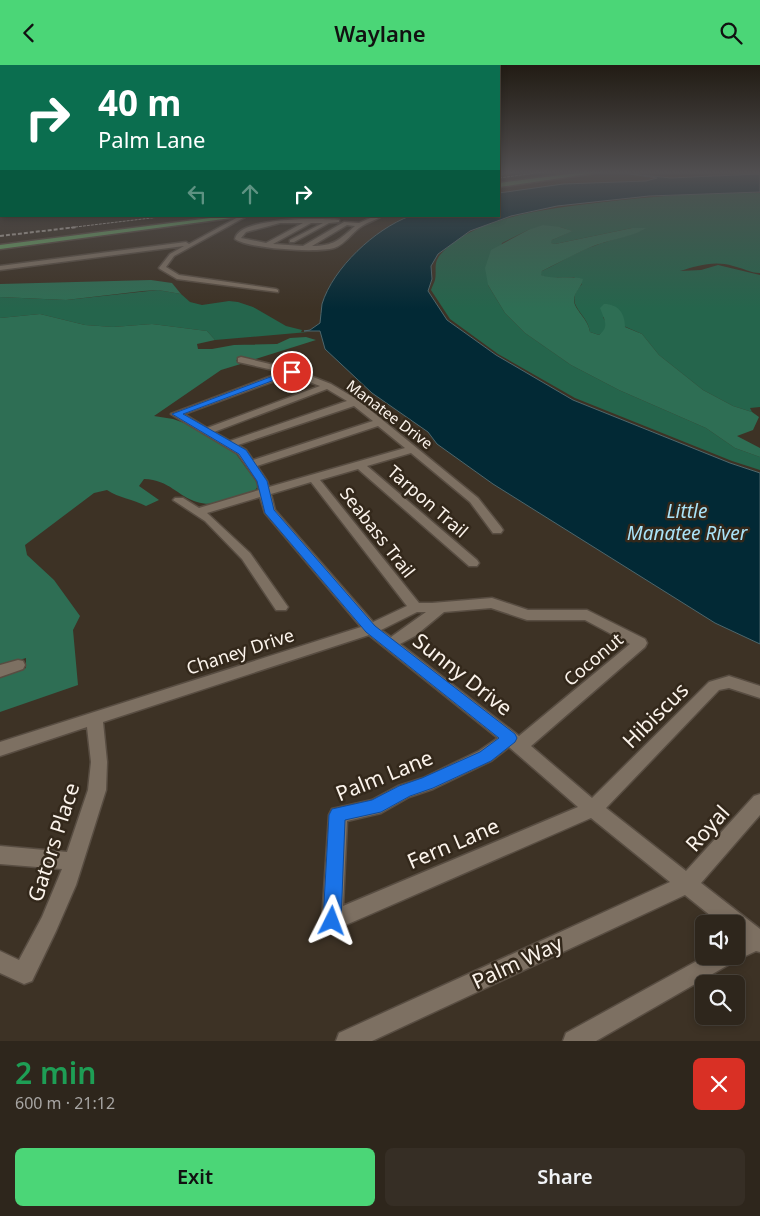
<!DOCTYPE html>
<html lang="en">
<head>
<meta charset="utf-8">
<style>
	body { margin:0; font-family:"Noto Sans",sans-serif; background:#362e25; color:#f1f3f6; height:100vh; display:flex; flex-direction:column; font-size:19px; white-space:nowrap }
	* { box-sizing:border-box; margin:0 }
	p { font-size:16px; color:#a7a5a3 }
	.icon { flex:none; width:28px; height:28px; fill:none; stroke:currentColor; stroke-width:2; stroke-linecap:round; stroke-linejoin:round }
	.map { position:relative; height:976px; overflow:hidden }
	.drawer { display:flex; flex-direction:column; background:#2e261c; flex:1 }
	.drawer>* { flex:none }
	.guide { position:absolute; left:0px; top:0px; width:500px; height:152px; box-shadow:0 2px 8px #0003,0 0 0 1px #49433b; background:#0b6e4f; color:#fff; overflow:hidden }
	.fabs { position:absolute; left:695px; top:850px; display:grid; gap:10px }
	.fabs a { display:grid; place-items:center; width:50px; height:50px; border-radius:8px; background:#2e261c; box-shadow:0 2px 8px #0003,0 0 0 1px #49433b; font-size:25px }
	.pin { position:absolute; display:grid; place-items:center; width:42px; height:42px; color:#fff; margin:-21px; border:2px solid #fff; border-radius:50%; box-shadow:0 1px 5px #0007 }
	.me { position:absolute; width:55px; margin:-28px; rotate:3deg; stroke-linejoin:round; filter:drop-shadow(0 0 4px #0008) }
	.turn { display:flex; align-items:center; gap:18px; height:105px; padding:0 15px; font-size:22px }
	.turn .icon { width:65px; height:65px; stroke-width:2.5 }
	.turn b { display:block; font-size:35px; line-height:42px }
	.lanes { display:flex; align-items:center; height:48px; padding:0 15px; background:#0003; justify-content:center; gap:25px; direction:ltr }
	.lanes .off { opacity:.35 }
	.round { display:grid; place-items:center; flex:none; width:52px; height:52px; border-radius:8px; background:#362e25 }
	.summary { display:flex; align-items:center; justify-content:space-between; height:85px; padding:0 15px }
	h1 { font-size:30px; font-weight:600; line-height:38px; color:#1e9e55 }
	.action { display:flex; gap:10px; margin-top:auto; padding:10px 15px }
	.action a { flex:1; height:58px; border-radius:8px; background:#4bd677; color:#111; font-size:20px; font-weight:600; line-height:58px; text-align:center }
	.action a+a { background:#362e25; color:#f1f3f6 }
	header { display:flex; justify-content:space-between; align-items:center; height:65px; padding:0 15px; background:#4bd677; color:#111; font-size:22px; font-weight:600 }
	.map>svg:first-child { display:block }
	.green { fill:#25654c }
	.forest { fill:#2e6e54 }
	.water { fill:#022935; stroke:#4d666c }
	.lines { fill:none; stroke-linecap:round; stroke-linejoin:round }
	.minor-casing { stroke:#584d42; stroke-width:3 }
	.major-casing { stroke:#584d42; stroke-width:3 }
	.minor { fill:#7d7062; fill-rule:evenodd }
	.major { fill:#68a062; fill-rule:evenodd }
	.rail-far1 { stroke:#b5aca2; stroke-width:1; stroke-dasharray:3 1; stroke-linecap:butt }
	.rail { stroke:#b5aca2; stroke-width:2; stroke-dasharray:4 2; stroke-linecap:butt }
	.route { fill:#1a73e8; stroke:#114b97 }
	.labels { text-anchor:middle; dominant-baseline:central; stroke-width:5; stroke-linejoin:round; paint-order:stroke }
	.far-street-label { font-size:15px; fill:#fbf3eb; stroke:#33281b }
	.street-label { font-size:18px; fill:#fbf3eb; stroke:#33281b }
	.water-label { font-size:19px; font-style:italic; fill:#aae3f8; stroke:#33281b }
	.near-street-label { font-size:21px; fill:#fbf3eb; stroke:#33281b }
</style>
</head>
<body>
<header><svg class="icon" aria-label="back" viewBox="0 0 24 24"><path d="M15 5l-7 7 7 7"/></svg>Waylane<svg class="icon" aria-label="search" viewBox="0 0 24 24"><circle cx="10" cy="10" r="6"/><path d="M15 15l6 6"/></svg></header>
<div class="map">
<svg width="760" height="976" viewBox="0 0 760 976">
	<rect width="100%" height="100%" fill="#3d3225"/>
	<!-- green -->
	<g class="green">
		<path d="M760,128v80c-10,0 -17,-5 -27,-7 -19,-6 -36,0 -53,5l21,-1 17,-5 42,10v132l-10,1 2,4 -19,-6 -30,-16 -44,-35 -17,-21 -39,-17 4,7 -2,7 -6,4 -9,-3c-3,-21 -28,-26 -8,-48l-8,-7 -25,1 -9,-3 2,-4c17,-8 34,-19 52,-25 17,-7 36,-9 51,-18h-13l-77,16 -5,-1 2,-3 20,-9 -12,-4 -32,3 -26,13 -14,42 17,28 20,20 46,32 48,25 87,38 29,20 25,9v13l-28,-9 -157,-63 -77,-44 -48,-35 -19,-29c1,-3 3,-7 4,-10 2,-10 -2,-16 5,-25 34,-40 116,-47 164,-53 52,-6 104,-10 156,-9z"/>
		<path d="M158,225l23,4 9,8 12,3 27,-4 9,1 15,5 33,19 16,4 -1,2h7l-93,8 -8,-9 -55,-7 -39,3 -28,-2 -45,-11 -40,4v-21l66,3z"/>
	</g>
	<!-- forest -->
	<g class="forest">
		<path d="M543,160l17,2 13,4 -21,9 -1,3 4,1 77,-16h14c-12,9 -39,12 -55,19 -16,7 -33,16 -49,24l-1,4c13,5 28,0 42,4 -1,8 -9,13 -9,21 0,10 14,18 16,32l9,3c11,-8 5,-16 1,-27l4,-4c14,0 21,9 21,23l17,7 17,21 44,35 30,16 19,6 7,5 -6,13 -16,6 23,12v9l-25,-9 -29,-20 -87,-38 -48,-25 -46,-32 -20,-20 -17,-28 -3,-17 6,-18 37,-20z"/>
		<path d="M151,215l21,3 9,11 -23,-4 -15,1 -77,9 -66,-3v-13z"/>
		<path d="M40,249l45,11 28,2 39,-3 55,7 8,9 -18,4 1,5h14l22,-4 43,-1 13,-6 16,-1 10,3 -64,20 -12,-3 -4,4 8,2 -23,7 -67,46 19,3 20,7 41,25 23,32 1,3 -4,6c-17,5 -39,16 -57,10 -20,-6 -27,-22 -53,-23l-5,7 20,14 -13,6c-13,-7 -27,-8 -39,-16l-13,3 -69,52 2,10 27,25 26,36 -7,14 5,55 -78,27v-36l26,-8v-10l-26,8v-348z"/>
	</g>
	<!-- water -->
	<path class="water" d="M630,109l41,4 86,-4 3,1v17l-111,4 -92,10 -46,10 -41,15 -32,23 -7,12 1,13 -4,12 19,29 49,35 77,45 157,63 30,10v171l-45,-21 -222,-139 -56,-40 -9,-12 -56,-39 -47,-44 -5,-18h-16l6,-1 10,-7c1,-6 1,-13 2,-19 11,-36 53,-75 88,-88h89v-23l64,-9 83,-3 11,-3z"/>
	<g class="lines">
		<!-- minor casing -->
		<g class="minor-casing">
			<g id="minor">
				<path d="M514,107l-2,1 -13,2v-2z"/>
				<path d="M240,151h7l-73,40 -8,11 13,8 97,14 2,1v2l-101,-13 -17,-10 -1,-1 11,-14 14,-8 -184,24v-4l186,-24 3,2z"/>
				<path d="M375,151h7c-6,4 -14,6 -20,10 -10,6 -16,18 -28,22 -17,5 -85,1 -99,-9 3,-22 86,-21 104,-19v2l-10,1 -35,19h-4v-2l33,-17h-12l-38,21 30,2 41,-24 15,1zM280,158h23l-37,20 -25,-5 5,-6zM347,160l8,1c-16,14 -21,20 -43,20z"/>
				<path d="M241,292l54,13 36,14 27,16 120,98 23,29 2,3 -2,3h-8l-23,-31 -59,-49 -44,13 110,94 2,3 -2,3h-8l-111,-97 -38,11 99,123h13l60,-5 36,12h59l58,29 2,4 -2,4 -114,99 61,52 117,-116 20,-6 31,10v12l-31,-10 -10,2 -113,118 80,63 68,-75 6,-2v21l-59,68 59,46v23l-4,-1 -21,10 -139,80h-33l3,-8 140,-77h30v-17l3,-1 -3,-2v-12h-15l-36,-29 -313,146h-36l3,-8 331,-151 -79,-64 -259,113 -7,-3 -3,-7 7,-106 3,-6 40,-9 26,-14 25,-8 56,-27 19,-13 -129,-103 -266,87 4,40 -1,28 -30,95 -20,46 -24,50 -8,3 -24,-11v-22l19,9 23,-43 20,-48 -62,-5v-18l67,6 21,-62 3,-28 -4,-35 -87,29v-14l361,-115 -96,-114 -5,-16 -53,16 43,40 38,54 -2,3h-10l-34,-51 -37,-38 -32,-21 2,-2h8l16,10 60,-18 -2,-9 -19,-27 -67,-40 111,-42 -44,-10v-4zM291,310l29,11 -113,42 -23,-14zM327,324l20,12 -117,40 -16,-9zM354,341l19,15 -120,39 -7,-10 -8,-5zM378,361l27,22 -136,39 -2,-6 -10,-15zM311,417l96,124 -34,16 -98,-112 -4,-16zM491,543l36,12h58l45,24 -111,92 -119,-92 15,-8 29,-24zM417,547h9l-35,25 -10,-7zM509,682l69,60 -235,99 4,-85 34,-8 28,-16 24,-8 58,-28z"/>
				<path d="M18,595l5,1 2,4 -2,4 -23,8v-12z"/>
			</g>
		</g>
		<!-- major casing -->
		<g class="major-casing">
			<g id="major">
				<path d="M585,107h17l-103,15v-4z"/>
				<path d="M226,151h20l-246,33v-4z"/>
			</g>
		</g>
		<!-- minor -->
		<use href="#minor" class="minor"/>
		<!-- major -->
		<use href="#major" class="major"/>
		<!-- rail-far1 -->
		<g class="rail-far1">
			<path d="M499,113l45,-6"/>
			<path d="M67,163l101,-12"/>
		</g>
		<!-- rail -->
		<path class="rail" d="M0,171l77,-9"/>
	</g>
	<!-- sky -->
	<linearGradient id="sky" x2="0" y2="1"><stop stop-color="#221c14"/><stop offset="0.44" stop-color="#514f51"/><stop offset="1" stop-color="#514f51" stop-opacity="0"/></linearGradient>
	<rect width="760" height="244" fill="url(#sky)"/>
	<!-- route -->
	<path class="route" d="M289,305l7,2 -113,42 63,36 21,31 7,29 101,116 140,108 2,4 -2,4 -24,19 -58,27 -23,8 -29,16 -36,8 -4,101 -3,7 -6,2 -7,-2 -2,-7 6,-106 3,-6 40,-9 27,-14 23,-8 58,-26 19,-14 -133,-106 -101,-119 -8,-32 -18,-27 -67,-40z"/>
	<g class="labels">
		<!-- far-street labels -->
		<g class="far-street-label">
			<text transform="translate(390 349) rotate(37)">Manatee Drive</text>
		</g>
		<!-- street labels -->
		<g class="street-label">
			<text transform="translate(428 436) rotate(41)">Tarpon Trail</text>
			<text transform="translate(378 467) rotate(52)">Seabass Trail</text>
			<text transform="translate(240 586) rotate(-18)">Chaney Drive</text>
			<text transform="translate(593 594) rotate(-40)">Coconut</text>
		</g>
		<!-- water labels -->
		<g class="water-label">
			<text x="687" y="446">Little<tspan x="687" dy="22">Manatee River</tspan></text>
		</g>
		<!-- near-street labels -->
		<g class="near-street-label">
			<text transform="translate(463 609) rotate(38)">Sunny Drive</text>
			<text transform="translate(655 650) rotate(-45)">Hibiscus</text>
			<text transform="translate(384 710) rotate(-22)">Palm Lane</text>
			<text transform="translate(707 763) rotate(-48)">Royal</text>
			<text transform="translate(53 777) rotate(-72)">Gators Place</text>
			<text transform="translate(453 778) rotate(-23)">Fern Lane</text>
			<text transform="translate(517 897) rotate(-25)">Palm Way</text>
		</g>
	</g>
</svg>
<div class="fabs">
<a><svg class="icon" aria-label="sound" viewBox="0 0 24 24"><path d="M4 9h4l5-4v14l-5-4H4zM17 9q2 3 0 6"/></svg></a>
<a><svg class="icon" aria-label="search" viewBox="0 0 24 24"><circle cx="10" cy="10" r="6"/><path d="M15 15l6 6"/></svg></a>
</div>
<div class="pin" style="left:292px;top:307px;background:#d93025"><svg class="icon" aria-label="arrive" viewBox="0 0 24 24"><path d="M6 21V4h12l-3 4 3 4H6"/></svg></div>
<svg class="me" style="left:332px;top:856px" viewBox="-20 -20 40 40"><path d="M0-17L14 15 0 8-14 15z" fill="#1a73e8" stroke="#fff" stroke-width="4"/></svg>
<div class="guide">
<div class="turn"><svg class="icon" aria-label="right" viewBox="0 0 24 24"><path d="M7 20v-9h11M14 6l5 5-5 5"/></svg><div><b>40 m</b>Palm Lane</div></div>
<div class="lanes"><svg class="icon off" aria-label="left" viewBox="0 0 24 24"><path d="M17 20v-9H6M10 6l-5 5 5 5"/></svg><svg class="icon off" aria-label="ahead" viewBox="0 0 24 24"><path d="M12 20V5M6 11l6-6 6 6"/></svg><svg class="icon" aria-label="right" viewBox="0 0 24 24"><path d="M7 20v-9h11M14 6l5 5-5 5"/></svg></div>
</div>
</div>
<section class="drawer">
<div class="summary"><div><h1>2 min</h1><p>600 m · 21:12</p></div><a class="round" style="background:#d93025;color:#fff"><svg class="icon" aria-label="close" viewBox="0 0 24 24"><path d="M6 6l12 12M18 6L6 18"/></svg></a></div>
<div class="action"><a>Exit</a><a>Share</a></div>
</section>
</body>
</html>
